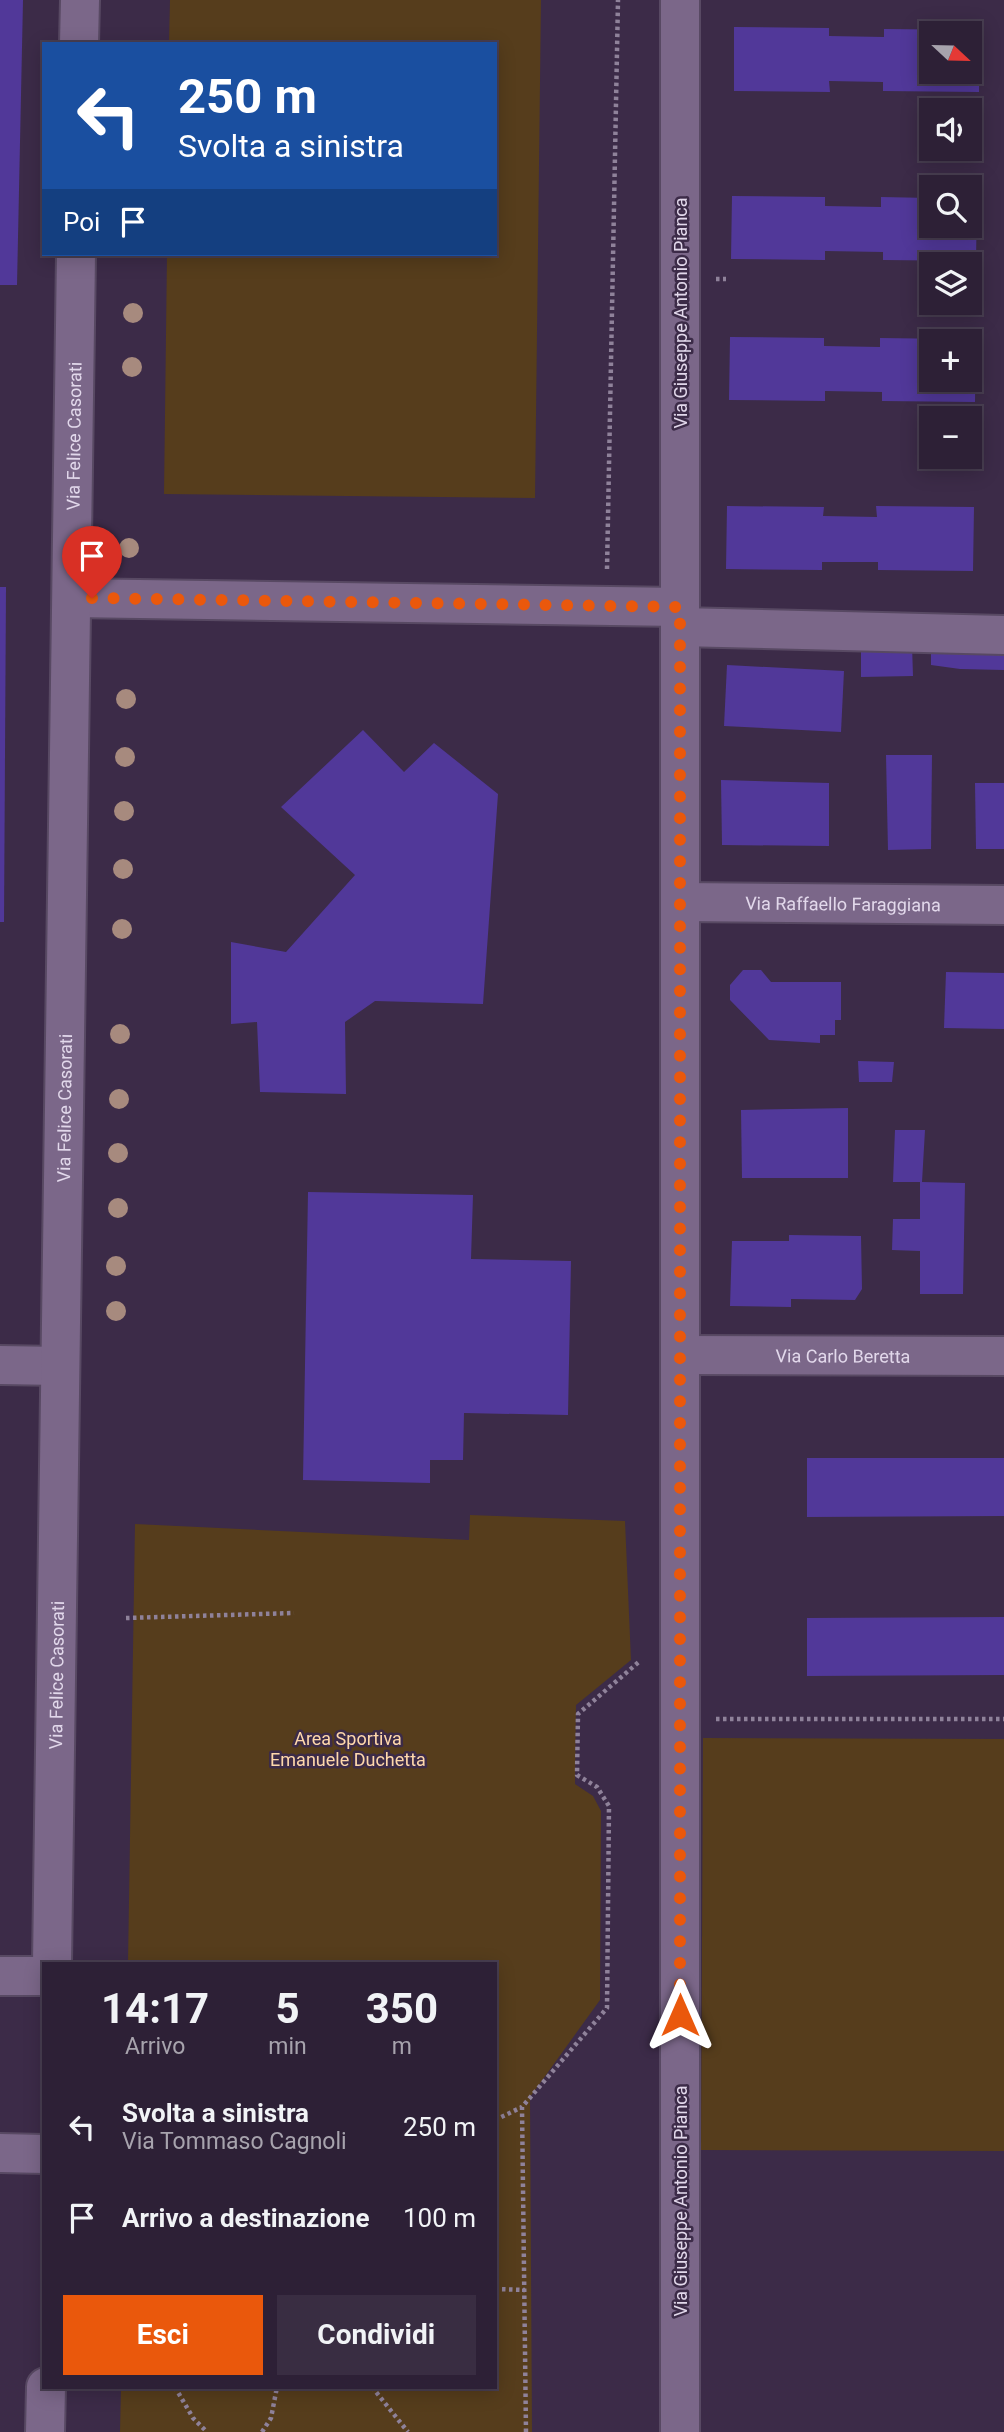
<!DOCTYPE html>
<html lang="it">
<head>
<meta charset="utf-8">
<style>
	body { margin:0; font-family:Roboto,sans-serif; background:#392d42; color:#f1f3f6; height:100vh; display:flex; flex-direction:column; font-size:26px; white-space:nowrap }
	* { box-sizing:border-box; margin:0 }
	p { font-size:23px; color:#a7a3ad }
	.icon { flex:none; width:38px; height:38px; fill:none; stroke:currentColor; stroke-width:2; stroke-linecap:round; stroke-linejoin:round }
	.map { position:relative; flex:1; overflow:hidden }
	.drawer { position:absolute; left:42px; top:1962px; width:455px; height:427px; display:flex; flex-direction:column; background:#2d2036; border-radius:0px; box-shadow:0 4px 18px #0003,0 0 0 2px #483e51 }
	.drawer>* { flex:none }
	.guide { position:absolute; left:42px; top:42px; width:455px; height:214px; border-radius:0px; box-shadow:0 4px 18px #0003,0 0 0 2px #483e51; background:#1a4fa0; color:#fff; overflow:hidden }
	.needle { width:46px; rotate:112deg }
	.fabs { position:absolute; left:919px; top:21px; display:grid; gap:14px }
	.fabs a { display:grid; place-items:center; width:63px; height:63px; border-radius:0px; background:#2d2036; box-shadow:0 4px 18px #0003,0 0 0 2px #483e51; font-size:35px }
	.pin { position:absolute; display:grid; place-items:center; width:60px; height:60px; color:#fff; margin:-72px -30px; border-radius:50% 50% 50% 0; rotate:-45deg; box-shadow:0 0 7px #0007 }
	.pin .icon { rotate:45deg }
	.me { position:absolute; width:77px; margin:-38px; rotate:0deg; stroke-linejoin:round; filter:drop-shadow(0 0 5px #0008) }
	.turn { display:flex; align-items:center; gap:24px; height:147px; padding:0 21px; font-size:32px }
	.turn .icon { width:91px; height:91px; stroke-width:2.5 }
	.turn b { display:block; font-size:49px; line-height:60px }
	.then { display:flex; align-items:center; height:66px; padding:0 21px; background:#0003; gap:14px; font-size:26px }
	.eta { display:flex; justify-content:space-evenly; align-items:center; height:119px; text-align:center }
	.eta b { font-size:42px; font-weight:700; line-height:49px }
	.button { display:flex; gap:14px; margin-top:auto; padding:14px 21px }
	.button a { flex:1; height:80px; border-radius:0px; background:#ea580c; color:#fff; font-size:28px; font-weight:700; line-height:80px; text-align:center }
	.button a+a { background:#392d42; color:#f1f3f6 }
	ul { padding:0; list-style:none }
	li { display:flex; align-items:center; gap:21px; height:91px; padding:0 21px }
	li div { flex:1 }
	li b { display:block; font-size:26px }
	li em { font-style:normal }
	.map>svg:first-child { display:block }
	.green { fill:#563d1c }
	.building { fill:#513899; fill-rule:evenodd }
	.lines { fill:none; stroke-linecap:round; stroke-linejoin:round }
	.minor-casing { stroke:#584963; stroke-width:42 }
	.path { stroke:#8f829a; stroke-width:4.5; stroke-dasharray:3.5 3.5; stroke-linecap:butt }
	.minor { stroke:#7b6789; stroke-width:38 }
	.tree { fill:#a78a7e }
	.route { stroke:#ea580c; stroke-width:12; stroke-dasharray:0 21.6 }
	.labels { text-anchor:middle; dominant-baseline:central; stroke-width:5; stroke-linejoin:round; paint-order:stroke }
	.street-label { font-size:18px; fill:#e2d8eb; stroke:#3c2b48 }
	.park-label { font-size:18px; fill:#ffd8ab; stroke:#3c2b48 }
</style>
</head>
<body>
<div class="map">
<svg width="1004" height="2432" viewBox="0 0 1004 2432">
	<rect width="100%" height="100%" fill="#3c2b48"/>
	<!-- green -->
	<g class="green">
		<path d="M170,0h371l-6,498 -371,-4 3,-240h328v-210h-326z"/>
		<path d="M470,1515l155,6 6,139 -55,45 -1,79 18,12 8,15 -1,189 -70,97 2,335h-412l1,-45h374v-423l-367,-1 7,-439 334,16z"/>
		<path d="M703,1738l301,1v412l-303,-1z"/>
	</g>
	<!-- building -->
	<g class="building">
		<path d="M0,0h23l-6,285h-17z"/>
		<path d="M734,27l95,1v8l55,1v-8l96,1 -1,62 -96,-1v-9l-54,-1 1,11 -96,-1zM931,33h39v39h-39z"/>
		<path d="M732,196l93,1v9l56,1v-10l50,1v28h39v-28h7l-1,63 -93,-1v-8l-58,-1v9l-94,-1z"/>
		<path d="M730,337l94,1v8l56,1v-9l75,1 -24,2v39h39v-41h6l-1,63 -93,-1v-9l-57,-1v10l-96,-1z"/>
		<path d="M727,506l97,1 -1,9 54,1 -1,-11 98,1 -1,64 -95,-1v-8h-56v8l-96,-1z"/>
		<path d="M0,587h6l-2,335h-4z"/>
		<path d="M912,645l1,31 -52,1v-30z"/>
		<path d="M931,652l73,1v17l-44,-1 -29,-4z"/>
		<path d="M727,665l117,6 -3,61 -117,-6z"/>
		<path d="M363,730l41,42 30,-29 64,51 -15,210 -108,-3 -30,21 1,72 -86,-2 -3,-70 -26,2v-82l55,10 69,-77 -74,-68z"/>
		<path d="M886,755h46l-1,94 -43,1z"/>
		<path d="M721,780l108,3v63l-107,-1z"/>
		<path d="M975,783h29v66h-28z"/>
		<path d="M743,970h18l10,12h70v38h-6v15h-15v8l-51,-3 -39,-40v-15z"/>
		<path d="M946,972l58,1v56l-60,-1z"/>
		<path d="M858,1061l36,1 -2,20h-33z"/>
		<path d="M848,1108v70h-106l-1,-68z"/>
		<path d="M895,1130h30l-3,52 43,1 -2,111h-43v-43l-28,-1 1,-31h27v-37h-27z"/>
		<path d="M308,1192l165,3 -2,64 100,2 -3,154 -104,-2 -1,47h-33v23l-127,-3z"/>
		<path d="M789,1235l72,1 1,53 -7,11 -64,-1v8l-61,-1 2,-65h57z"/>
		<path d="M807,1458h197v58l-197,1z"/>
		<path d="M1004,1617v58l-197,1v-58z"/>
	</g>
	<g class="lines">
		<!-- minor casing -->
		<g class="minor-casing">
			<g id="minor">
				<path d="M79,44l1,-44"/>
				<path d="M72,598l608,9"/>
				<path d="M680,627l324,8"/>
				<path id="s1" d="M680,902l324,3"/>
				<path id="s2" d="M680,1355l324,1"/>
				<path d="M0,1365l60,1"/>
				<path id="s3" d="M52,1964l24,-1710"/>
				<path d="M0,1976h44"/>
				<path d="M0,2153l44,1"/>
				<path d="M45,2432l1,-45"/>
				<path d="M680,2432v-2432"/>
			</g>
		</g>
		<!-- path -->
		<g class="path">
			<path d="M716,279h10"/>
			<path d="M607,569l11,-569"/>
			<path d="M126,1618l168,-5"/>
			<path d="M716,1719h288"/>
			<path d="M495,2120l27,-13"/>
			<path d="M495,2289l30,1"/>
			<path d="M175,2387l18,31 14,14"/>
			<path d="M372,2387l36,45"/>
			<path d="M262,2432l9,-14 6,-31"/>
			<path d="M526,2432l-4,-325 85,-99 2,-202 -12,-19 -20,-12 1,-61 62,-53"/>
		</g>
		<!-- minor -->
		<use href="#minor" class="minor"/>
	</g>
	<!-- trees -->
	<g class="tree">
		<circle cx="133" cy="313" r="10"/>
		<circle cx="132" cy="367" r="10"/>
		<circle cx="129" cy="548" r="10"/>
		<circle cx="126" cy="699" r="10"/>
		<circle cx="125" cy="757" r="10"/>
		<circle cx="124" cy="811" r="10"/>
		<circle cx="123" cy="869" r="10"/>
		<circle cx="122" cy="929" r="10"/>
		<circle cx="120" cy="1034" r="10"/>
		<circle cx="119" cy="1099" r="10"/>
		<circle cx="118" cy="1153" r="10"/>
		<circle cx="118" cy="1208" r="10"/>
		<circle cx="116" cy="1266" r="10"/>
		<circle cx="116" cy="1311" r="10"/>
	</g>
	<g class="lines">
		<!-- route -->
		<path class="route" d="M92,598l588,9v1408"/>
	</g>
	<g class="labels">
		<!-- street labels -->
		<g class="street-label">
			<text transform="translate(680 313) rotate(-90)">Via Giuseppe Antonio Pianca</text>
			<text stroke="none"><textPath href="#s3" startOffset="1528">Via Felice Casorati</textPath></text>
			<text stroke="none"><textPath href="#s1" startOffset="163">Via Raffaello Faraggiana</textPath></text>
			<text stroke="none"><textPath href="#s3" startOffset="856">Via Felice Casorati</textPath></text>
			<text stroke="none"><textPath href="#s2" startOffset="163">Via Carlo Beretta</textPath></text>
			<text stroke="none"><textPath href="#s3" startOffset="289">Via Felice Casorati</textPath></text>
			<text transform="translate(680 2201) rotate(-90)">Via Giuseppe Antonio Pianca</text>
		</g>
		<!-- park labels -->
		<g class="park-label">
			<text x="348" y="1738">Area Sportiva<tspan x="348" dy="21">Emanuele Duchetta</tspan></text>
		</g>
	</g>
</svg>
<div class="fabs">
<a><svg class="needle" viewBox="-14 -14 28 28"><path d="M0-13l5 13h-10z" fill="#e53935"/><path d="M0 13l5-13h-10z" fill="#a7a3ad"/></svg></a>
<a><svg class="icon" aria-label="sound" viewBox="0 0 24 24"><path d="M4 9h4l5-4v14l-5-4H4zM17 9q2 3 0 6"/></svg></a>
<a><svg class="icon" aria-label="search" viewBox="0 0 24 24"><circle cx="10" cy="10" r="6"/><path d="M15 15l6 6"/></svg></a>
<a><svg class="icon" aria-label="layers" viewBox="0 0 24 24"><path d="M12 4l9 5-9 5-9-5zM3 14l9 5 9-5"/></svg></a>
<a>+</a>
<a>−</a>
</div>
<div class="pin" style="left:92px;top:598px;background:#d93025"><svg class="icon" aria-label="arrive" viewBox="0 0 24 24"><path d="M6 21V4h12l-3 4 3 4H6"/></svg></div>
<svg class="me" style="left:680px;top:2015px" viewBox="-20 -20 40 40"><path d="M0-17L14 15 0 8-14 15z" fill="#ea580c" stroke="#fff" stroke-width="4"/></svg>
<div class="guide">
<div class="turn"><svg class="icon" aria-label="left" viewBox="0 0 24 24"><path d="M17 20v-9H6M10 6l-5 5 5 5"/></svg><div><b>250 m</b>Svolta a sinistra</div></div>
<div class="then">Poi<svg class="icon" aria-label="arrive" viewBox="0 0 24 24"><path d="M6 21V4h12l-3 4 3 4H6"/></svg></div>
</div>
<section class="drawer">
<div class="eta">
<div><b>14:17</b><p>Arrivo</p></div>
<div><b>5</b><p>min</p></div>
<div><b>350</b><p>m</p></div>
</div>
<ul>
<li><svg class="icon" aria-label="left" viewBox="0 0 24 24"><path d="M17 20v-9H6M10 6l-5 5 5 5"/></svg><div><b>Svolta a sinistra</b><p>Via Tommaso Cagnoli</p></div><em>250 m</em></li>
<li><svg class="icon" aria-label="arrive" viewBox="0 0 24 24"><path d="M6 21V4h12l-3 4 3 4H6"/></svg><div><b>Arrivo a destinazione</b></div><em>100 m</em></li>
</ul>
<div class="button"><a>Esci</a><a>Condividi</a></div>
</section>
</div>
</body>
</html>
